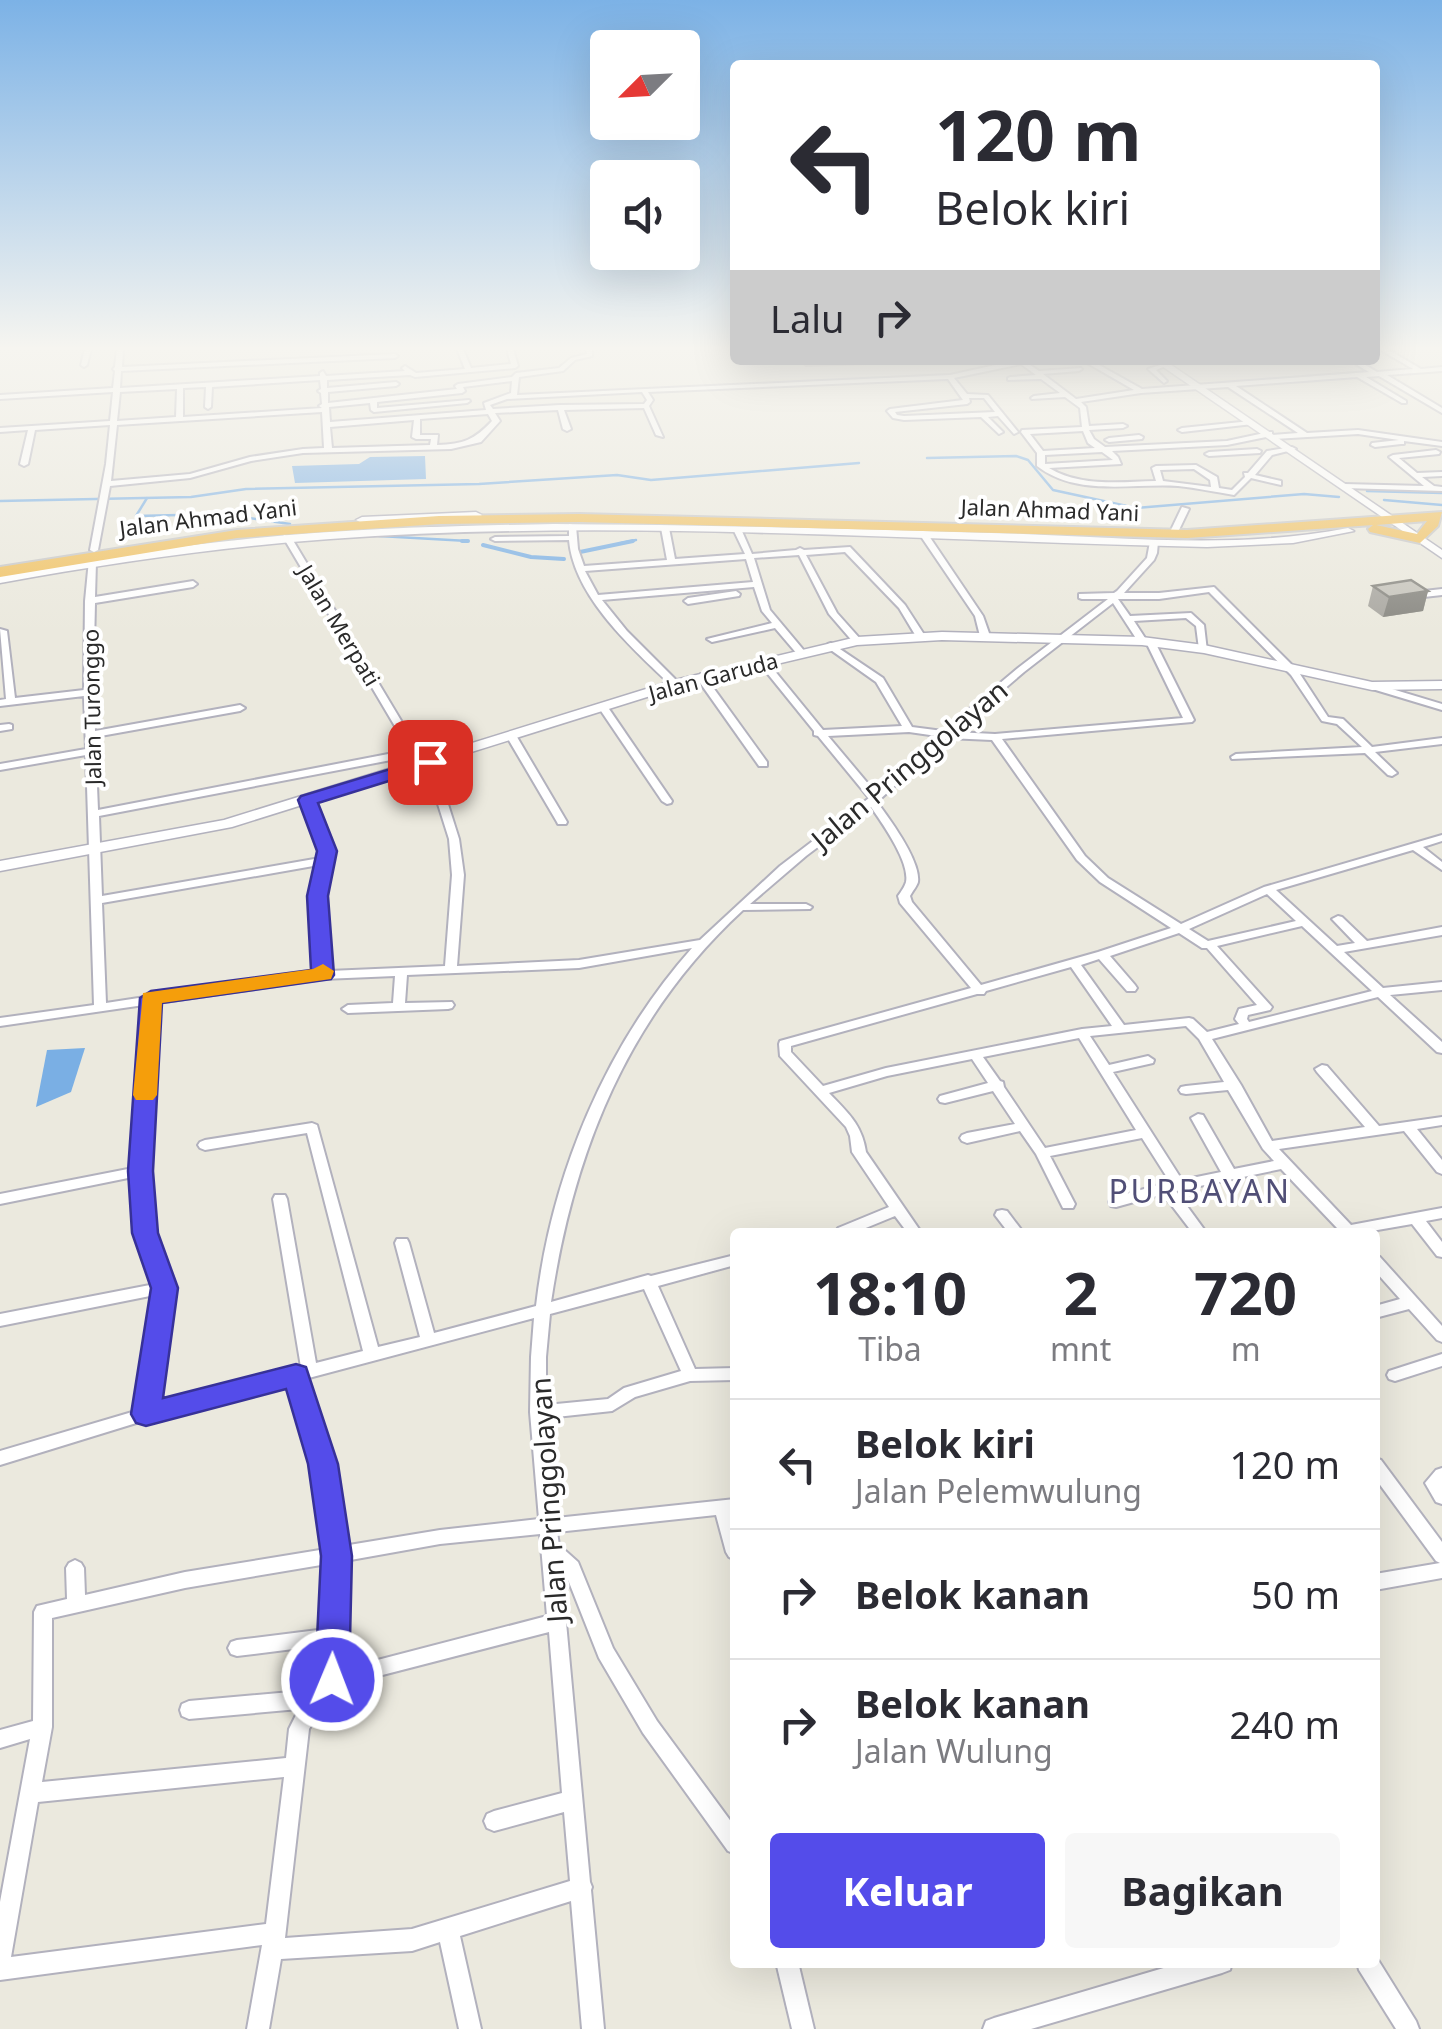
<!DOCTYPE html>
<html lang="id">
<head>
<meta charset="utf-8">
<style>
	body { margin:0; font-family:"Noto Sans",sans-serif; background:#f7f7f7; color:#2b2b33; height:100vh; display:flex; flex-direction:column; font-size:38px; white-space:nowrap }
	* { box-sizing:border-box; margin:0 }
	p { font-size:32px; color:#7c7c81 }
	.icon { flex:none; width:55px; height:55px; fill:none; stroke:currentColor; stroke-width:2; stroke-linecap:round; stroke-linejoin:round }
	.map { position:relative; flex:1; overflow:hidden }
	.sheet { position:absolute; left:730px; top:1228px; width:650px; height:740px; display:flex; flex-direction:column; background:#fff; border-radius:10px; box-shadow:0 10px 40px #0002 }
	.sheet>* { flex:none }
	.hud { position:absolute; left:730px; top:60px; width:650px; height:305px; border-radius:10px; box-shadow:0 10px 40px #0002; background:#fff; color:#2b2b33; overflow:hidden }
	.needle { width:65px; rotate:246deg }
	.fabs { position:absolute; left:590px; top:30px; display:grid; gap:20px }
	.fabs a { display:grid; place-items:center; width:110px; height:110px; border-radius:10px; background:#fff; box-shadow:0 10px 40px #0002; font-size:50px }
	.pin { position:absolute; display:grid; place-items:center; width:85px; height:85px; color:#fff; margin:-42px; border-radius:20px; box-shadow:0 5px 15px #0006 }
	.me { position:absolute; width:110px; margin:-55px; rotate:1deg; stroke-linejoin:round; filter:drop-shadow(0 0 8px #0008) }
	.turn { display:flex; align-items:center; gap:35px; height:210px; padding:0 40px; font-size:45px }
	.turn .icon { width:130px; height:130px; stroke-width:2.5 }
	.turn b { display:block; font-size:70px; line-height:85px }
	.then { display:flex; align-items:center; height:95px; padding:0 40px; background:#0003; gap:20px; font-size:38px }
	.eta { display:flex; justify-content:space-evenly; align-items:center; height:170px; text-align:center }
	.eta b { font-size:60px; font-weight:700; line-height:70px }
	.primary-button { display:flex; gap:20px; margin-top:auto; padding:20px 40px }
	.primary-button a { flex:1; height:115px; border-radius:10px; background:#544cea; color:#fff; font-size:40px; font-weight:700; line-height:115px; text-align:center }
	.primary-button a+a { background:#f7f7f7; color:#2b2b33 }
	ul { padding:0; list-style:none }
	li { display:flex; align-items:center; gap:30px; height:130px; padding:0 40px; border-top:2px solid #e1e1e2 }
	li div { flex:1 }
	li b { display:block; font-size:38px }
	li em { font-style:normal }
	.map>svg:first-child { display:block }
	.water { fill:#7aafe4 }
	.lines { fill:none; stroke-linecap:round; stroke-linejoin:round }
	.stream-far1 { stroke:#7aafe4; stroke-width:2.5 }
	.stream { stroke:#7aafe4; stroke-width:4 }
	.street-casing { stroke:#b2b1bd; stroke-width:4 }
	.secondary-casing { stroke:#b2b1bd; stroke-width:3 }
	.highway-casing { stroke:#c8c8c8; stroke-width:4 }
	.street { fill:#fff; fill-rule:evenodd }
	.secondary { fill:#fff; fill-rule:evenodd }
	.highway { fill:#f0c264; fill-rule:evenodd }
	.wall { fill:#aba9a3 }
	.shaded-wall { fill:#8b8a84 }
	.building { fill:#c7c5bd; stroke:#8b8a84; stroke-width:2.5 }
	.route { fill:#544cea; stroke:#373198; stroke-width:2.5 }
	.slow { fill:#f59e0b }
	.labels { text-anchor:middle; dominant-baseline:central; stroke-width:8; stroke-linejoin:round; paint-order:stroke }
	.far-street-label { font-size:22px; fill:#2a2a2a; stroke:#fff }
	.street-label { font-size:28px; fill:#2a2a2a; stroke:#fff }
	.quarter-label { font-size:32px; letter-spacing:2.5px; fill:#514f77; stroke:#fff }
</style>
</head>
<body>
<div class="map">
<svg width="1442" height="2029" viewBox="0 0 1442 2029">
	<rect width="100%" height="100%" fill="#ebe9de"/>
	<!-- water -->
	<g class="water">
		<path d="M425,456l1,23 -131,4 -3,-17 67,-2 11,-7z"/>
		<path d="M85,1048l-14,44 -35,15 11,-57z"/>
	</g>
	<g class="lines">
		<!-- stream-far1 -->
		<g class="stream-far1">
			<path d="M927,458l89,-2 12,4 25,30 83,18 168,-14 35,3"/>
			<path d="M1367,491l75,2"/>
			<path d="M147,498l-11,18 86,-2 68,10"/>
			<path d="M1384,500l58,5"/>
			<path d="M0,501l191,-4 55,-8 233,-5 138,-9 34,5 208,-17"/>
			<path d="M379,536l89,5"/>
			<path d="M621,543l15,-3"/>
		</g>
		<!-- stream -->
		<g class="stream">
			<path d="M462,541h6"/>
			<path d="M483,545l48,12 33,2"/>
			<path d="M580,552l53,-11"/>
		</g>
		<!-- street casing -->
		<g class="street-casing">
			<g id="street">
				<path d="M85,349h6l-4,16 -3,2 -3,-2z"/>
				<path d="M117,349h6l-1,18 273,-13 3,2 -3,2 -274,13 -1,17 200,-12v-3l3,-2 3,5 79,-5 -3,-3 3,-2 11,7 49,-4 -8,-20h6l8,19 40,-4 -4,-15h6l5,17 -3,2 -100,9 -5,-2 -83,5v8l69,-6 3,2 -3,2 -68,6v11l129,-14 -2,-3 3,-2 54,-7 4,-4 43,-5 12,-10 16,-4 -1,-5h6v7l-17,4 -12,11 -44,6 -2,18 433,-20 68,-15h15l-6,3 12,8 42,-3 1,1 -3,2 -36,3 33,25 58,-9 -52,-30h8l52,29 227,-17 -20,-12h8l20,12 36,-3 -34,-20h8l34,20 21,-2v4l-55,4 55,33v5l-63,-37 -13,1 40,24v2h-4l-45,-26 -121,9 71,47 51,-3 84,12v4l-38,-5v3h-3l-26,3 -4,-2 1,-2 27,-3 -41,-6 -84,5h-3v-3l-44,9 -115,6 6,6 3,7 -72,4c31,19 72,14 107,13l-4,-13 4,-2 40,-1 21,12 2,11 13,2 13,-13 -1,-4h4l19,-22 25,-4 4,2 -24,6 -17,20 26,6v4l-30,-7 -17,17c-19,-3 -37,-7 -56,-9 -47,-3 -101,11 -141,-20v-13l-16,-21 1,-2 60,-3 -2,-19 -15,-11 -33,2 -1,-1 3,-2 26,-3 -19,-14 -33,1v-2l2,-1 26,-2 -15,-11 -67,14 13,16 21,1 30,37 -4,2 -16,-18 -10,1 15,15 -4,2 -18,-17 -77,3 -11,-2 -6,-7 3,-2 73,-9 -15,-21 -300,13 5,8 -4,6 14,31 -7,-2 -12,-27 -80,2 7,19 -4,2 -4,-2 -5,-19 -63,3 5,8 -19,21 -30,7 -148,4 -52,8 -61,17 -80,8 -12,64 -4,2 -4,-2 16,-86 4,-39 -75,5 -7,34 -4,2 -4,-2 8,-34 -28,2v-4l110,-7 3,-29 -113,7v-4l113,-7 2,-17 -2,-2 2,-2zM320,380l1,9 -3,2 3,2 1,11 -3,2 3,2 -139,9v-29l23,-1 -1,20 3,2 3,-2 1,-20zM512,381l-1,12 -27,10 2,7 -156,12 -1,-15 41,-4 1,7 3,2 93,-9 3,-2 -1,-1 -92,8v-6l85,-9 3,-2 -2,-4zM1228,387l70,46 -26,2v-3h-3l-42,9 -122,6 -11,-8 -5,-9 34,-2 4,-2 -4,-2 -34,2 -3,-19 -5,-5 60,-9zM177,389l-1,28 -59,4 3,-29zM642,392l5,8 -3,4 -84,1 -67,4 -3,-4 17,-6zM969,398h15l11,14 -91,4 -7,-1 -2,-3 72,-8 3,-2zM322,412l2,36 -21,1 -53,8 -60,17 -79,7 6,-56zM488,414l4,7c-18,19 -28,23 -55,24l1,-10h-18v-16zM414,420l-2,17 4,2h15l-1,6 -98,3 -2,-21zM1083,431l5,12 7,5 -52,3 -13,-17zM1102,452l11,8 -68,4v-9zM1194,469l16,11 1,7 -48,-6 -3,-11z"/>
				<path d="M801,360h73v1l-3,2 -65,2z"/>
				<path d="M1163,364l5,1 -12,5 11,11 -3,2 -16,-14z"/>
				<path d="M1251,421l4,2 -2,1 -71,8 -4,-2 4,-2z"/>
				<path d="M1139,435l4,2 -1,2 -33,3 -4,-2 4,-2z"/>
				<path d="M1257,449l4,2 -1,2 -51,3 -4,-2 4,-2z"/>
				<path d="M1436,450l4,2 -1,2 -40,4 18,15 25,-1v4l-20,1 12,9 8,1v4l-98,-3 -4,-2 4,-2 80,2 -35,-29 4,-2z"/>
				<path d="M1182,507l7,2 -11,23h-6l-1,-2z"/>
				<path d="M569,524l7,2 2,23 6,17 83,-6 -6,-32 4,-2 4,2 6,31 70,-5 -12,-25 4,-2 4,2 11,25 44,-4 4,-2 4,2 46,-3 55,58 20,31 -8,2 -18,-30 -54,-56 -39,3 31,58 25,28 -5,3 -3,-1 -25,-29 -30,-59 -45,3 16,52 36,43 -5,3 -3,-1 -23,-27 -63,14 -5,-3 65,-16 -10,-12 -8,-24 -152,13 25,31 53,53 -5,3 -3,-1c-39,-37 -98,-89 -103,-146l-74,1 -4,-2 4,-2 74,-1zM746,559l7,23 -155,13 -13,-24z"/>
				<path d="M921,533h6l56,83 7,20 -2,2 -8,-2 -5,-20 -55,-81z"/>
				<path d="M284,535l7,2 133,222 -1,2h-8l-3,-5 -313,60 3,80 218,-38 2,-7 -20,-51 1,-2h8l21,53 -8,45 5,75 116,-5 7,-91 -3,-36 -24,-76 5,-3 5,3 24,76 5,36 -7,91 122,-6 121,-20 80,-74 89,-68 -51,-62 -4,-1v-4l-55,-68v-4h6l58,71 79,-4 -26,-44 -48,-34v-4l3,-1 52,35 29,49 31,4 75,-63 90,-69h-26l-3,-1v-4l35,-1 3,-2 30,-33 3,-16 4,-2 4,2 -1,11 -3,7 -30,33h35l55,-6 84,84 30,46 15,2 29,28 70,-9v6l-67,8 22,21 -5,3 -4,-1 -23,-22 -133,6 -1,-2 5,-3 126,-7 -25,-23 -15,-3 -31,-46 -82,-83 -50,7h-41l12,17 61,-3 13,12 3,26 -8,-2 -3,-23 -10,-8 -52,3 13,20 -8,2 -26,-40 -89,69 -70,60 41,2 188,-16 -37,-76 8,-2 40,80 -2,2 -190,17 83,117 23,22 73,46 83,-37 178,-52v6l-19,6 19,15v8l-29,-20 -137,40 61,56 18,-3 -23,-24 6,-3 4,1 25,24 75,-14v8l-98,17 39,36 59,-6v8l-52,5 52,47v11l-5,-1 -59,-55 -166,42 29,46 31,56 93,-14 -48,-55 -2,-3 7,-4 5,1 52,60 63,-9v8l-25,4 25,31v14l-5,-2 -33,-41 -125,18 72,76 91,-17v10l-16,3 16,21v15l-5,-1 -25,-32 -46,8h-31l2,-4 -56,-59 -105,22 30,41h-14l-29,-38 -47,13 -5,-1 -2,-4 2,-4 59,-16 -28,-44 -92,18 25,48 -2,4h-10l-27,-54 -16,-23 -53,12 -5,-2 -2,-3 2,-3 5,-2 48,-9 -22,-33 -48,12 -5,-1 -2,-3 2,-3 48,-13 -16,-24 -85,17 -58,17c18,19 33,31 37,59l55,80h-14l-12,-16 -39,16h-20l2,-4 51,-21 -37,-55 -2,-16 -4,-9 -66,-71 -1,-12 1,-3 191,-53 -71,-85 -2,-7c3,-4 7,-10 8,-14 4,-20 -24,-59 -35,-75l-65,49 -56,48h56l6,3 -2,2 -67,1c-114,105 -169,239 -192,392l97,-27 3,1 84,-21v10l-77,21 37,83 40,-1v12l-45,1 -55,16 -23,14 -65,7 9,100 179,-19v14h-3l3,10v37l-6,-3 -3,-5 -10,-37 -159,17 2,13 19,17 35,86 44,73 78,106v27l-7,-3 -85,-118 -44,-75 -34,-86 -4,-4 29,314 2,5 -1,3 13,139h-22l-11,-128 -111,35 21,93h-22l-19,-87 -28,9 -131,8 -12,70h-22l15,-84 -262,35v-78l30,-163 -30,9v-18l33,-9 1,-109 3,-6 30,-7 -1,-31 3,-5 6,-3 6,3 3,5 1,27 100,-23 141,-23 -11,-85 -25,-82 -144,38 -146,45v-14l139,-41 16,-115 -155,31v-12l155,-30 -17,-51 -5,-56 -133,27v-10l133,-26 11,-163 -144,21v-8l94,-13 -8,-250 -86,15v-6l86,-15 -2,-53 -84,10v-6l6,-1 -6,-70 7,2 8,67 69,-8 1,-89 4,-41 7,2 -1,35 98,-16 4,3 -4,3 -98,16 -2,87 3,2 -2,2 1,37 145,-26 5,3 -5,3 -145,26 3,73 311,-60 -126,-213zM909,732l28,4 -62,56 -47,-56zM947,738l45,2 85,120 23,22 71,46 -73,24 -117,33 -69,-83 -2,-6c2,-4 7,-10 8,-14 3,-21 -29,-64 -41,-80zM319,865l-7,31 5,76 -161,24 -5,-2 -6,3 -39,6 -4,-100zM1267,894l29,27 -88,20 -19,-12zM1302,926l70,65 -123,31 -2,-3 1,-4 22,-5 2,-3 -55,-61zM1179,933l23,15h5l50,57 -18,4 -4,10 4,5 -32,8 -14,-13 -4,-1 -65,7 -43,-60 18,-6 28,32h8l2,-3 -2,-3 -25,-29zM692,948c-87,98 -141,228 -156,358l-102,27 -25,-90 -2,-4h-10l-2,4 25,94 -42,10 -61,-222 -5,-2 -107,17 -5,2 -2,3 2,3 5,2 102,-17 56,218 -47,12 -29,-164 -2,-4h-10l-2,4 28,168 -146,38 17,-117 -20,-55 -5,-62 10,-168 166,-24 72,-3 -2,27 -45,2 -6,4 6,4 100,-4 4,-1 2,-3 -2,-3 -47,1 2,-28 172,-7zM1071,967l41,59 -30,3 -196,39 -63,18 -32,-34v-6l186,-52h7l2,-3zM1186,1026l13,13 25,43 -38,4 -5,1 -2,3 2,3 5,1 42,-4 35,59 11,12 -40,8 -31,-54 -5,-1 -7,4 30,54 -39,8 -69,-108 40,-9 1,-3 -6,-4 -39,9 -19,-29zM1079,1038l57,92 -91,18 -41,-61 -1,-5 -3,-1 -17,-24zM644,1289l37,82 -57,17 -16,11 -62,6v-48l4,-43zM534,1318l-3,39 -1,55 9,107 -99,11 -97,16 -12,-82 -26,-85zM540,1534l7,82 -204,53 2,-108 95,-17zM327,1564l-1,65 -89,11 -6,2 -3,6 3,6 6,2 88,-11v26l-12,19 -124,11 -7,3 -2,6 2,6 7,3 110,-10 -10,20 -3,29 -244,24 10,-55v-109l133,-30zM549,1632l13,161 -68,18 -7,3 -3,7 3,7 7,3 70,-19 6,69 -158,48 -127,9 24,-209 27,-42zM284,1777l-18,147 -255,33 27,-155z"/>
				<path d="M1442,589v6l-27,3 -4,-3 4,-3z"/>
				<path d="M736,591l4,3 -1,2 -51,8 -4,-3 4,-3z"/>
				<path d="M701,674l3,1 63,87v4h-8l-63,-89z"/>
				<path d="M1372,683l70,21v6l-73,-22v-4z"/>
				<path d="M604,705l3,1 65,95 -1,2 -4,1 -5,-3 -63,-93z"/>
				<path d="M9,724l3,1v4l-12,2v-6z"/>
				<path d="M512,734l5,3 50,85 -1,2h-8l-1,-2 -50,-85z"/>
				<path d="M1002,1210l5,1 16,21h-15l-13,-17 2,-4z"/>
				<path d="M1375,1256l5,1 62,69v16l-5,-2 -28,-31 -34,9v-12l25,-7 -25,-28z"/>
				<path d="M1442,1354v12l-47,15 -6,-2 -2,-4 2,-4z"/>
				<path d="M1375,1458l6,2 61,82v36l-67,12v-16l65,-11 -4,-2 -61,-83z"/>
				<path d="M1442,1468v36l-6,-2 -11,-19 11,-13z"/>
				<path d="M1375,1955l41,66 3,8h-23l-37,-59 -2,-8h18z"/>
				<path d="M776,1962h22l16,67h-22z"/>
				<path d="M1184,1962h48l-2,8 -8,3 -191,56h-48l3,-8 8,-3z"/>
			</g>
		</g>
		<!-- secondary casing -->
		<g class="secondary-casing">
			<g id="secondary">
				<path d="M1153,360h11l278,190v8z"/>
				<path d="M476,512l6,3 -2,2 -118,6 -6,-3 6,-3z"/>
				<path d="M554,524c156,1 313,5 469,10 108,4 218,15 325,-6l6,3 -61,12 -86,4c-292,-6 -585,-29 -877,-8 -111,8 -221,24 -330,44v-8c73,-13 145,-25 219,-33 111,-13 223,-16 335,-18z"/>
				<path d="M942,632l200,5 62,8 168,37 70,-1v8l-70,1 -168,-37 -62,-8 -200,-5 -85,5 -178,42 -447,140 -232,44v-10l224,-41 451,-140 182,-43z"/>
			</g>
		</g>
		<!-- highway casing -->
		<g class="highway-casing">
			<path id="highway" d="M1442,512l-4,14 -18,17 -50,-11 -2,-3 5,-4 -186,13 -608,-16 -140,2 -202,14 -237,39v-10l237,-37 202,-14 140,-2 608,16zM1427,521l-10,13 -41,-9z"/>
		</g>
		<!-- street -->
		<use href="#street" class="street"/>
		<!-- secondary -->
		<use href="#secondary" class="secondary"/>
		<!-- highway -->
		<use href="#highway" class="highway"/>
	</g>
	<!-- wall -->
	<path class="wall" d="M1373,586l55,5 -5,20 -40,6 -15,-11z"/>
	<!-- shaded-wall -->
	<path class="shaded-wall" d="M1428,591l-5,20 -40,6 6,-20z"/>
	<!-- building -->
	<path class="building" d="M1411,580l17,11 -39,6 -16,-11z"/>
	<!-- sky -->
	<linearGradient id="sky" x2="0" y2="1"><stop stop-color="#7cb2e6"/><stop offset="0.55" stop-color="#f6f5f0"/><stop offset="1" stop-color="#f6f5f0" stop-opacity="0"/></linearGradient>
	<rect width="1442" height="633" fill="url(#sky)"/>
	<!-- route -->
	<path class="route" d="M430,757l7,2v7l-119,37 19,48 -9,45 6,79 -3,4 -169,24 -9,168 5,62 20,55 -15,110 133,-34 10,3 32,97 14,92 -3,124 -5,11 -12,5 -12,-5 -5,-11 6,-124 -13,-92 -22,-75 -140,37 -10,-3 -5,-9 20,-126 -19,-55 -4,-62 12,-173 11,-7 160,-21 -4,-74 10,-45 -19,-51 3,-4z"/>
	<!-- slow -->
	<path class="slow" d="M323,964l11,7 -3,8 -169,24 -5,92 -4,5h-17l-3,-5 10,-102 170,-24z"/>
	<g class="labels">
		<!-- far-street labels -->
		<g class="far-street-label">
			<text transform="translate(1050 509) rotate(2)">Jalan Ahmad Yani</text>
			<text transform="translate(208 517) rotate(-7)">Jalan Ahmad Yani</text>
			<text transform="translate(340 625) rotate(59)">Jalan Merpati</text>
			<text transform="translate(713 676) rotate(-15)">Jalan Garuda</text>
			<text transform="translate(91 707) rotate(-91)">Jalan Turonggo</text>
		</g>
		<!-- street labels -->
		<g class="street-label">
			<text transform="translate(909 764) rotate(-40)">Jalan Pringgolayan</text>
			<text transform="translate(548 1500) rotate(-94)">Jalan Pringgolayan</text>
		</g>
		<!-- quarter labels -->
		<g class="quarter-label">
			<text x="1200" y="1190">PURBAYAN</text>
		</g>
	</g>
</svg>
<div class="fabs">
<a><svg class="needle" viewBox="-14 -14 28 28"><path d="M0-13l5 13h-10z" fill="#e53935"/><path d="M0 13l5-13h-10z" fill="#7c7c81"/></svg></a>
<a><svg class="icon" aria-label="sound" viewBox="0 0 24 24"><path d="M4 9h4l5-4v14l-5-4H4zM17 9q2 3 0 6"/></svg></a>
</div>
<div class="pin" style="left:430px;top:762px;background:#d93025"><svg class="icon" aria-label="arrive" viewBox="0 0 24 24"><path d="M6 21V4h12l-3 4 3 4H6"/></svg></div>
<svg class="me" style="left:332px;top:1680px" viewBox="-20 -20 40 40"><circle r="17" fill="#544cea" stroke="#fff" stroke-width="3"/><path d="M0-11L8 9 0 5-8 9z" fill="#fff"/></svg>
<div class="hud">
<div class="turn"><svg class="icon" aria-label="left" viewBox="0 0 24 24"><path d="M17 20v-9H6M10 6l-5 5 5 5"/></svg><div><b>120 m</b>Belok kiri</div></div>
<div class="then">Lalu<svg class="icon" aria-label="right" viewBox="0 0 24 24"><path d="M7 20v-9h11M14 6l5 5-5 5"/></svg></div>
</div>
<section class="sheet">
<div class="eta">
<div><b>18:10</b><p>Tiba</p></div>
<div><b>2</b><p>mnt</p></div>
<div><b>720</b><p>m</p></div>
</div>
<ul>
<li><svg class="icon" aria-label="left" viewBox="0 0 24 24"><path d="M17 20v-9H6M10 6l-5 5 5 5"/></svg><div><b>Belok kiri</b><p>Jalan Pelemwulung</p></div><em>120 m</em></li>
<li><svg class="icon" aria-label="right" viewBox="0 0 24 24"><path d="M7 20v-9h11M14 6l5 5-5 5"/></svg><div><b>Belok kanan</b></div><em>50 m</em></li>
<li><svg class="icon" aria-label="right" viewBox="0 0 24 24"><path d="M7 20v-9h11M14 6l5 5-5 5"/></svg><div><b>Belok kanan</b><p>Jalan Wulung</p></div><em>240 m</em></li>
</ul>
<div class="primary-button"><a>Keluar</a><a>Bagikan</a></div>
</section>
</div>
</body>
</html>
